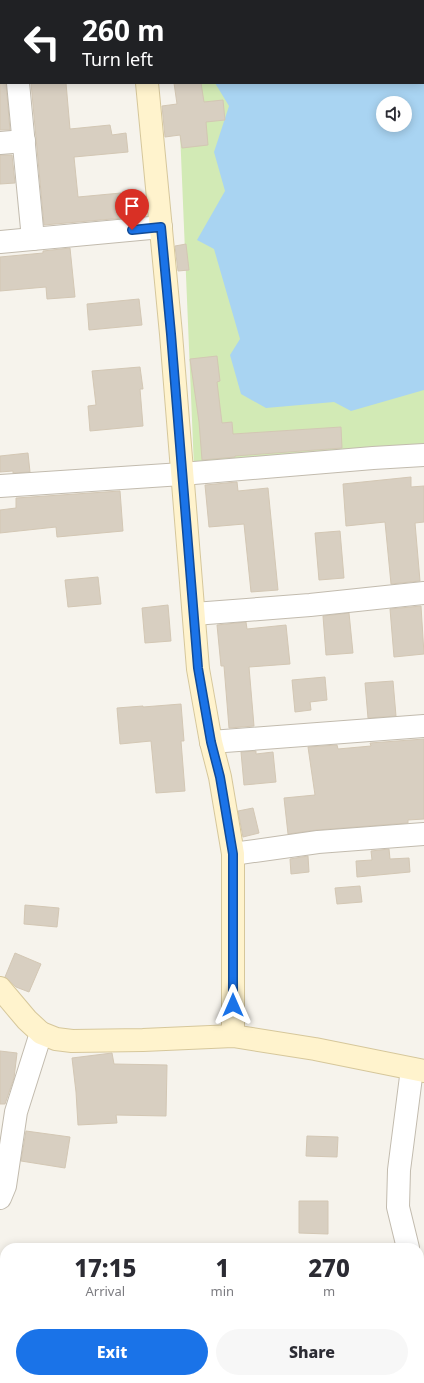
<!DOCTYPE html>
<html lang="en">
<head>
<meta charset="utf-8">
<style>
	body { margin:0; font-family:"Noto Sans",sans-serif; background:#f7f7f7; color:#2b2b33; height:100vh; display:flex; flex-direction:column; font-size:15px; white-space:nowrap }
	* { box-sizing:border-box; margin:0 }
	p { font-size:13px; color:#7c7c81 }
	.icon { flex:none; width:22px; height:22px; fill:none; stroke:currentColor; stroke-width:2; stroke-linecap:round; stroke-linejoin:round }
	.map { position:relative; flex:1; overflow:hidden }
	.drawer { position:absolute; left:0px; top:1243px; width:424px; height:140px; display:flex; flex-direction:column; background:#fff; border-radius:16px 16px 0 0; box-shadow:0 2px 10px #0003 }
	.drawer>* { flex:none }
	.banner { position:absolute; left:0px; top:0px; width:424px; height:84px; box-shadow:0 2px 10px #0003; background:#202124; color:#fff; overflow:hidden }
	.tools { position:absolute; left:376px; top:96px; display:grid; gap:8px }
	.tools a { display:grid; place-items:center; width:36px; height:36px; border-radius:50%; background:#fff; box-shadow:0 2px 10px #0003; font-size:20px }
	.pin { position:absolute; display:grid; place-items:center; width:34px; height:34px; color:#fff; margin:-41px -17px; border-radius:50% 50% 50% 0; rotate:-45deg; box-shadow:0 0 4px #0007 }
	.pin .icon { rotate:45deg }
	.me { position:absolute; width:44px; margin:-22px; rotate:0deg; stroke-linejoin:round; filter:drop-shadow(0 0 3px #0008) }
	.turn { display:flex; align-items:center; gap:14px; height:84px; padding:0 16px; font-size:18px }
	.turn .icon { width:52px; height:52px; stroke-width:2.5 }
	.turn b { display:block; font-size:28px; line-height:34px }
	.eta { display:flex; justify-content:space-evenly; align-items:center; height:68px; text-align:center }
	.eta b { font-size:24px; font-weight:800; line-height:28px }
	.action { display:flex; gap:8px; margin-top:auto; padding:8px 16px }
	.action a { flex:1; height:46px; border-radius:24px; background:#1a73e8; color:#fff; font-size:16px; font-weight:800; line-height:46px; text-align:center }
	.action a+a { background:#f7f7f7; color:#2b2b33 }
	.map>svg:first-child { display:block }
	.green { fill:#d2eab5; fill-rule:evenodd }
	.water { fill:#a9d4f2; fill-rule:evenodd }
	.building { fill:#d8cfc1; stroke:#d3c7b4 }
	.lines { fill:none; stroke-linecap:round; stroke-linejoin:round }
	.street-casing { stroke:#c2bbae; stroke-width:24 }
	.secondary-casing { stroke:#d6c79b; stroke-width:24 }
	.street { stroke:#fff; stroke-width:22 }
	.secondary { stroke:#fff3cd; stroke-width:22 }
	.route-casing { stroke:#114b97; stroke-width:10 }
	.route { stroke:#1a73e8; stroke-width:7 }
</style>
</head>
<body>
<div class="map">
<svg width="424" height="1383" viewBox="0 0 424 1383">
	<rect width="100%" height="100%" fill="#f6f3ec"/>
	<!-- green -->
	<path class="green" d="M174,0h250v449l-230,19 -16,-385h245v-82h-249zM383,103h22v22h-22z"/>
	<!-- water -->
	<path class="water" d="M198,0h226v390l-73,21 -17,-9 -68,6 -25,-14 -11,-39 10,-16 -26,-90 -17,-9 28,-49 -11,-39 15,-46 -14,-23h208v-82h-224zM383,103h22v22h-22z"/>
	<!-- building -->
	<g class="building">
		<path d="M0,83h6l4,47h-10z"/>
		<path d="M31,83h35l4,46 40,-4 2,10 14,-2 2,19 -54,5 4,40 43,-4 2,25 -79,7z"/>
		<path d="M174,83h27l3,19 19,-2 2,20 -19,2 2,23 -26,3 -2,-13 -15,2 -3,-31 15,-2z"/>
		<path d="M0,155h12l3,28 -15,1z"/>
		<path d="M186,244l3,26 -11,1 -3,-25z"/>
		<path d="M70,248l5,49 -28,2 -1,-12 -46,4v-34l43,-4v-2z"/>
		<path d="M139,299l3,26 -53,5 -2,-26z"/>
		<path d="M217,356l3,25 -3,1 5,41 10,-1 1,12 108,-7 1,21 -107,8v1l-33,3 -3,-38 -9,-63z"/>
		<path d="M140,367l3,22h-3l3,37 -53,5 -2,-25 8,-1 -4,-34z"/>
		<path d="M28,453l2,19 -17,1v-2l-13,1v-16z"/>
		<path d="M411,477v10l13,-1v36l-9,1 5,58 -29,3 -6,-62 -39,4 -3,-42z"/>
		<path d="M237,482l1,9 30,-3 10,102 -27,2 -7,-68 -35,3 -4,-42z"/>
		<path d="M120,491l3,40 -66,6 -1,-10 -56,6v-23l16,-2v-10z"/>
		<path d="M340,531l4,47 -25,2 -4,-47z"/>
		<path d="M98,577l3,27 -33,3 -3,-27z"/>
		<path d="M168,605l3,36 -26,2 -3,-35z"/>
		<path d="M421,606l3,48 -30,3 -4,-48z"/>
		<path d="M349,613l4,40 -27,2 -3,-39z"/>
		<path d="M246,622l1,7 39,-4 4,39 -41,3 5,59 -25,2 -5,-62h-3l-4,-41z"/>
		<path d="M325,677l2,23 -17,2 1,8 -16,2 -3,-32z"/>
		<path d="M393,681l3,35 -28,2 -3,-35z"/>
		<path d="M181,704l3,37h-3l4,50 -29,2 -5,-52 -31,3 -3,-36 26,-2v1z"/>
		<path d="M424,739v80l-16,1v3l-91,7 -29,4 -4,-36 31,-3 -7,-48 29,-2 1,4 33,-3 -1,-3z"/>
		<path d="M256,751v3l17,-2 3,30 -32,3 -3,-33z"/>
		<path d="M253,808l6,25 -16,4 -5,-26z"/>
		<path d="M389,849l1,10 19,-1 1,14 -53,5 -1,-16 16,-1 -1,-9z"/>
		<path d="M308,856l1,16 -18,2 -1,-15z"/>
		<path d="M360,886l2,16 -25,2 -2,-16z"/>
		<path d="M25,905l34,3 -2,19 -33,-3z"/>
		<path d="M15,953l26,11 -12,28 -13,-5 -11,-10z"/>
		<path d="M0,1051l17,2 -3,25 -9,26h-5z"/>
		<path d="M112,1053l2,11 53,1 -1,51 -50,-1 1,8 -39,2 -2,-33 -4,-34z"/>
		<path d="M26,1131l44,6 -5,31 -44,-7z"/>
		<path d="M307,1136l31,1 -1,20 -31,-1z"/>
		<path d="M299,1201h29v33l-29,-1z"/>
	</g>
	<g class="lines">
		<!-- street casing -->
		<g class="street-casing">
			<g id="street">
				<path d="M10,0v1"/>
				<path d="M0,33h1"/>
				<path d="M18,83l15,156"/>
				<path d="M0,143l24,-2"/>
				<path d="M0,242l161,-15"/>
				<path d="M0,486l182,-12 191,-16 51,-3"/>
				<path d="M194,614l116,-9 114,-12"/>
				<path d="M211,742l213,-16"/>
				<path d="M233,854l85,-12 106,-8"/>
				<path d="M0,1198l5,-12 11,-74 25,-79"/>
				<path d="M408,1248l-10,-41 1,-37 13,-101"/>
				<path d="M419,1291l5,30"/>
				<path d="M154,1378v5"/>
				<path d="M0,1381l20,-3"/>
			</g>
		</g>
		<!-- secondary casing -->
		<g class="secondary-casing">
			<g id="secondary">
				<path d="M142,0v1"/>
				<path d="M147,83l24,251 27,335 13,73 9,35 13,77v182"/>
				<path d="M0,988l27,32 14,13 15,6 16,2 71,-1 90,-4 82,13 109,22"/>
			</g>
		</g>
		<!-- street -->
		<use href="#street" class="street"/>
		<!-- secondary -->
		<use href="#secondary" class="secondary"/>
	</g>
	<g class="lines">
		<!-- route casing -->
		<g class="route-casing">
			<path id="route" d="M132,230l29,-3 10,107 27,334 13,74 9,35 13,77v151"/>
		</g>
		<!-- route -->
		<use href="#route" class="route"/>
	</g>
</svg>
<div class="tools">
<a><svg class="icon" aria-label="sound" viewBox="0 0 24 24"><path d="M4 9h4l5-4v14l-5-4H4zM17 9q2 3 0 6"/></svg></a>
</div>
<div class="pin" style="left:132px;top:230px;background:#d93025"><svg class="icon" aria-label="arrive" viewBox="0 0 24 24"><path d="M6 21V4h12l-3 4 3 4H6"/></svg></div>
<svg class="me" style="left:233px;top:1005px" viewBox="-20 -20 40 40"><path d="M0-17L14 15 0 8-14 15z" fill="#1a73e8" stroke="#fff" stroke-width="4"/></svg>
<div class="banner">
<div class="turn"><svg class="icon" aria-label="left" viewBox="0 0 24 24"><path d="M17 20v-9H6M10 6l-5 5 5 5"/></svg><div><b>260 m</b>Turn left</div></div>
</div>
<section class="drawer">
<div class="eta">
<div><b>17:15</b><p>Arrival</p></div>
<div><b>1</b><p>min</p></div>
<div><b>270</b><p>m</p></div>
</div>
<div class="action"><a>Exit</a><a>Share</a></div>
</section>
</div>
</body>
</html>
